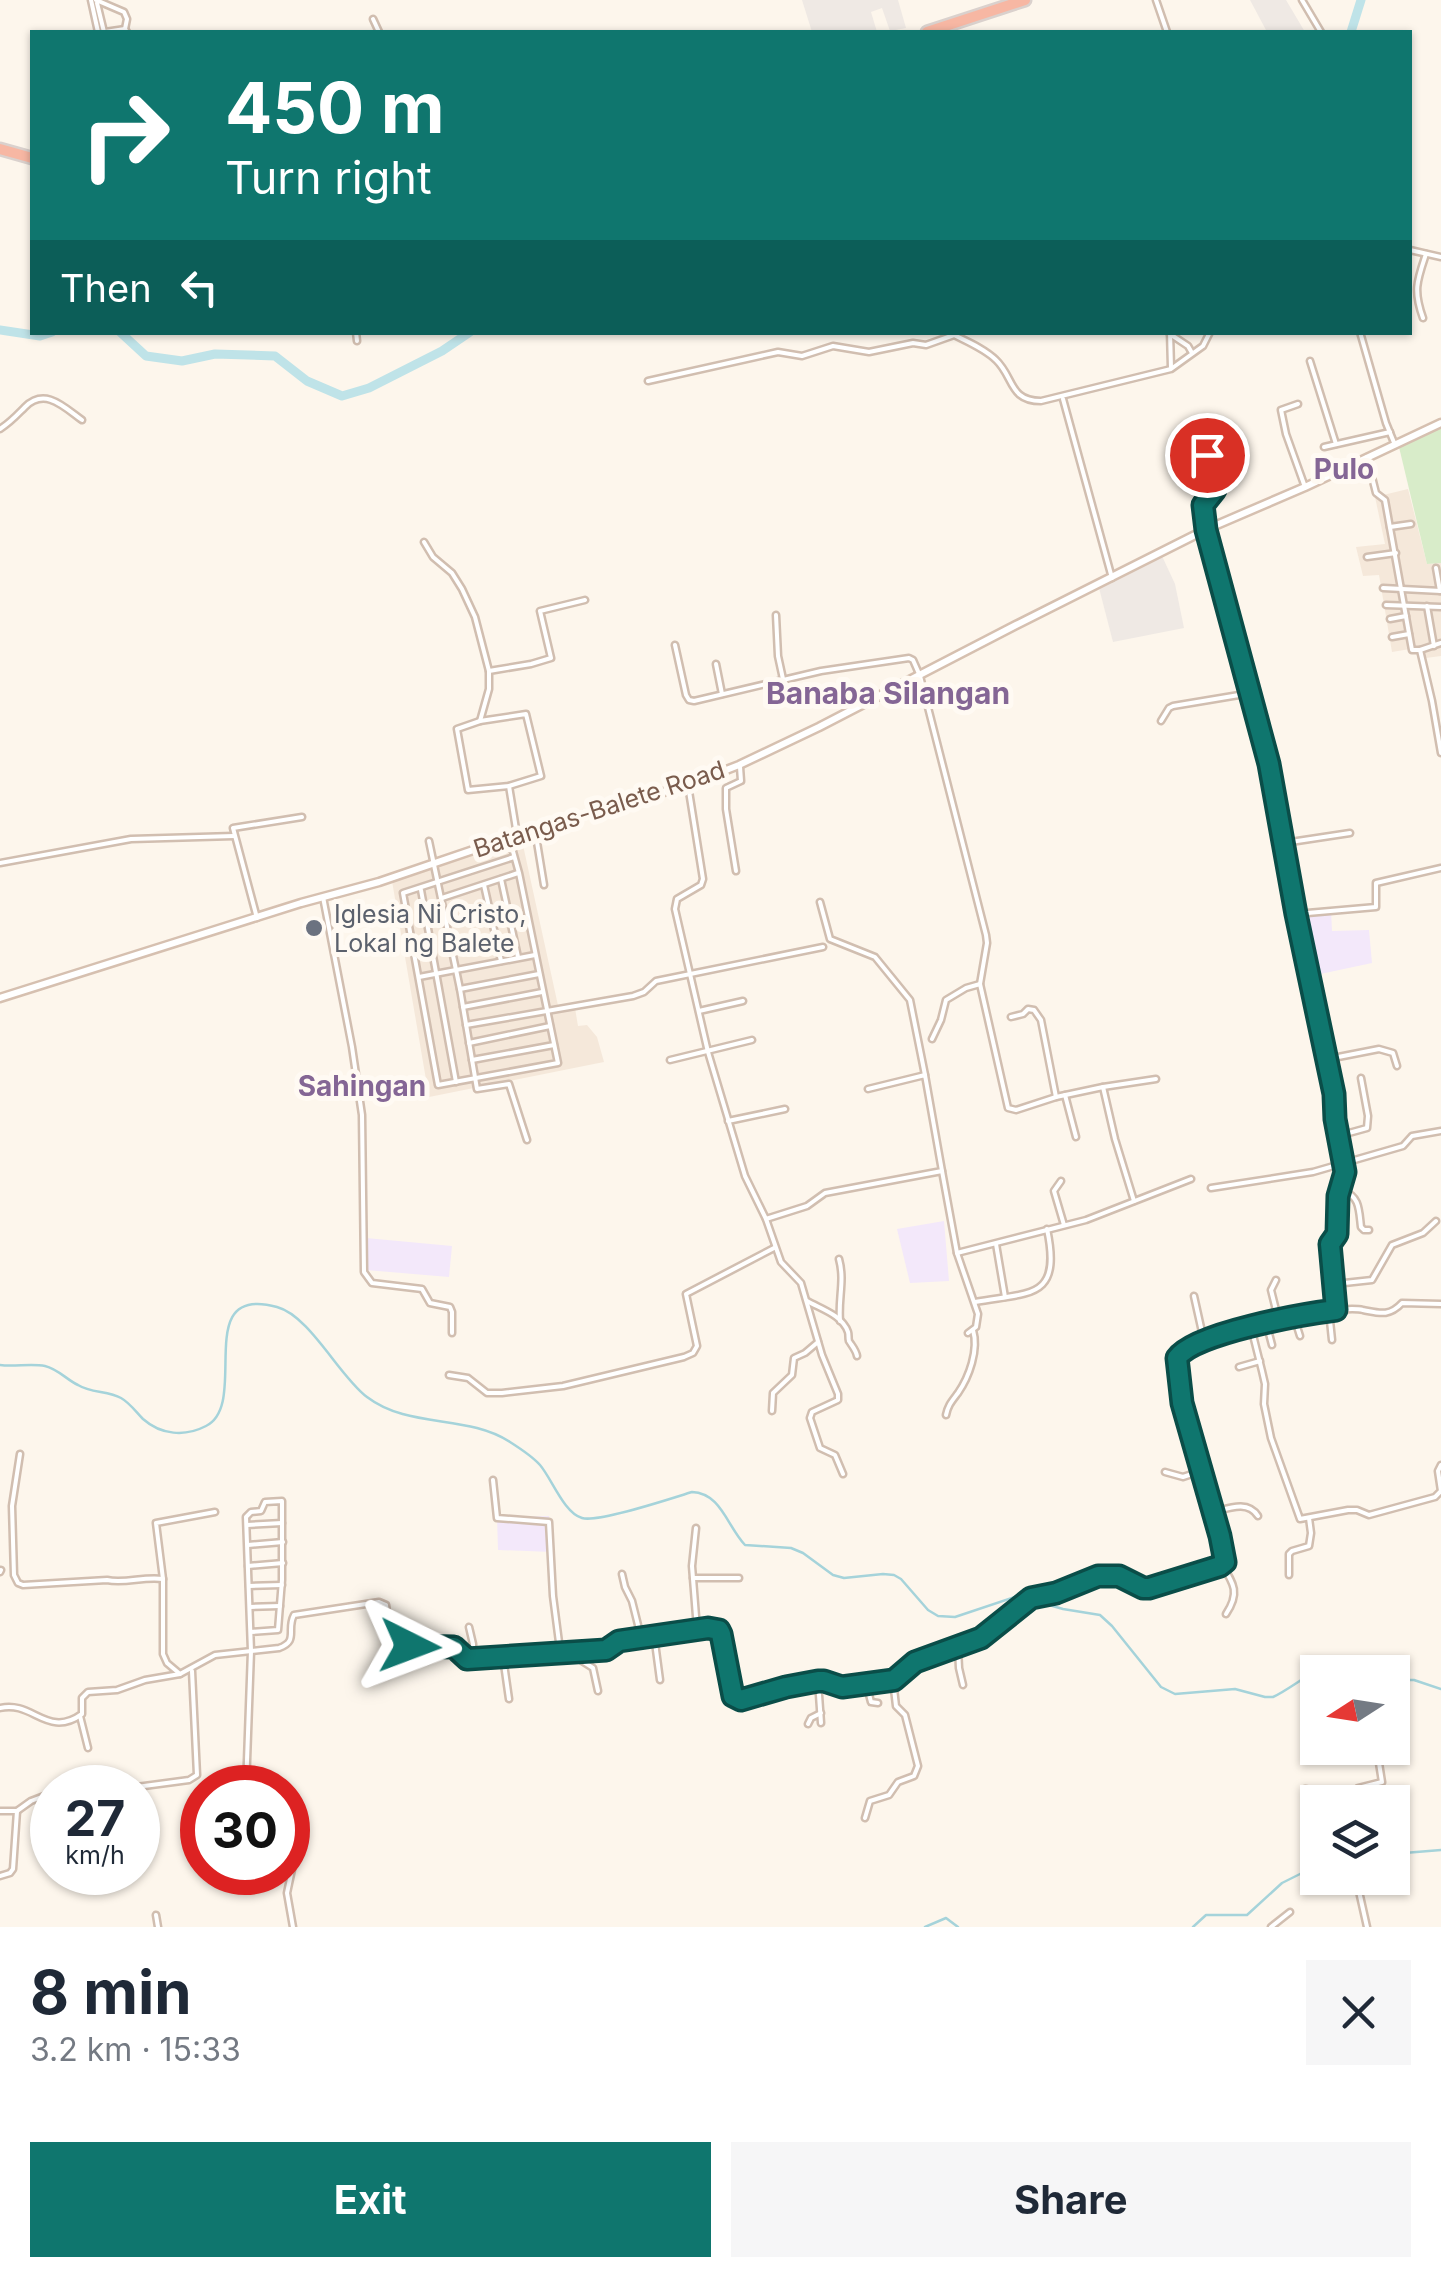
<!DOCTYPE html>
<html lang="en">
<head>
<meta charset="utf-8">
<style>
	body { margin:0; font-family:Inter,sans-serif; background:#f6f6f7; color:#1f2937; height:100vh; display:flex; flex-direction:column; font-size:38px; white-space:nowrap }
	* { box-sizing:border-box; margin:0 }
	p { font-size:32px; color:#747a83 }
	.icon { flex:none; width:55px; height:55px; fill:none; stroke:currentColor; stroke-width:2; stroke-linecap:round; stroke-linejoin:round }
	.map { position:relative; height:1927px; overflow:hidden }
	.panel { display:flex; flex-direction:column; background:#fff; flex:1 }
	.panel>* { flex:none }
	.banner { position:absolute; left:30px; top:30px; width:1382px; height:305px; border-radius:0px; box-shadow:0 2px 8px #0004; background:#0f766e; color:#fff; overflow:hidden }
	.needle { width:65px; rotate:258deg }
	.controls { position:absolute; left:1300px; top:1655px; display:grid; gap:20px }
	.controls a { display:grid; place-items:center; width:110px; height:110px; border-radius:0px; background:#fff; box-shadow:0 2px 8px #0004; font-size:50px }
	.speed { position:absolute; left:30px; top:1765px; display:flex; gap:20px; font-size:50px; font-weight:700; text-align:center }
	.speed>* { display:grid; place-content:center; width:130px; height:130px; border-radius:50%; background:#fff; box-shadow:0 2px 8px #0004; line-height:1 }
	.speed small { font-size:25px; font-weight:400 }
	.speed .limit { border:15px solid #d22; background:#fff; color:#111 }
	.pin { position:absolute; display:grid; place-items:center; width:85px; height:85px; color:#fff; margin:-42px; border:5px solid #fff; border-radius:50%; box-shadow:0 2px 10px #0007 }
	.me { position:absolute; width:110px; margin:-55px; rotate:93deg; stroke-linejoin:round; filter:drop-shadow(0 0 8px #0008) }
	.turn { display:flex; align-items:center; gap:35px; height:210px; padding:0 30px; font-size:45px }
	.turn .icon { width:130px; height:130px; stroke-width:2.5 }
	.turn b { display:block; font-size:70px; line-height:85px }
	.then { display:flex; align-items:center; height:95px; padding:0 30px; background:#0003; gap:20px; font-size:38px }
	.round { display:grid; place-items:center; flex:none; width:105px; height:105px; border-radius:0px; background:#f6f6f7 }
	.summary { display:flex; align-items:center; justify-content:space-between; height:170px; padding:0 30px }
	h1 { font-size:60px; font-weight:700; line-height:75px }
	.button { display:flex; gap:20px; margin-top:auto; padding:20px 30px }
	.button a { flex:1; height:115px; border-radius:0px; background:#0f766e; color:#fff; font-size:40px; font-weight:700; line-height:115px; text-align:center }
	.button a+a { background:#f6f6f7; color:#1f2937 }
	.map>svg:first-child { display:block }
	.residential { fill:#f5e8da }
	.industrial { fill:#efe9e4 }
	.education { fill:#f3e8fa }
	.green { fill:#d8ecc9 }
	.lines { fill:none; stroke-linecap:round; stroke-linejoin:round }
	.stream { stroke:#a5d3da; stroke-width:2.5 }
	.river { stroke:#bfe3e8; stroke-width:9 }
	.street-casing { stroke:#d1beb0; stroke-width:9 }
	.secondary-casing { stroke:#d6c0b0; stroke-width:11 }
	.highway-casing { stroke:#dad1cd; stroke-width:15 }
	.street { stroke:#fff; stroke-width:4 }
	.secondary { stroke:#fff; stroke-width:6 }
	.highway { stroke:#f7b7a3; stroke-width:10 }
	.route-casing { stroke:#0a4d48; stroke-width:25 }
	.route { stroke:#0f766e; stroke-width:18 }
	.worship-dot { fill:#6b7280; stroke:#fffaf3; stroke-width:4 }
	.labels { text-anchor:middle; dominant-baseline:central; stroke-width:10; stroke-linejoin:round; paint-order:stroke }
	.street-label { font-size:25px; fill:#7a5c4d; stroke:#fffaf3 }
	.worship-label { font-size:25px; fill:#5b616d; stroke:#fffaf3; text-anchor:start }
	.neighbourhood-label { font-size:28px; font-weight:bold; fill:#846695; stroke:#fffaf3 }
	.quarter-label { font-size:30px; font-weight:bold; fill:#846695; stroke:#fffaf3 }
</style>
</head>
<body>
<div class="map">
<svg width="1441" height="1927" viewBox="0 0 1441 1927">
	<rect width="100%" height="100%" fill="#fdf6ec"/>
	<!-- residential -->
	<g class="residential">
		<path d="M1408,489l19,75 14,-1v93l-23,3 -2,-11 -24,4 -13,-77 -16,1 -7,-29 29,-3 -10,-47z"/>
		<path d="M521,836l38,174 16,-2 3,18 9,-1 10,12 7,25 -175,35 -37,-216z"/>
	</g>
	<!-- industrial -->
	<g class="industrial">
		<path d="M802,0h96l8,28 -16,3 -8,-23 -11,4 6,20h-65z"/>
		<path d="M1250,0h36l19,32h-38z"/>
		<path d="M1162,556l13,28 9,44 -71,14 -14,-54z"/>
	</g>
	<!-- education -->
	<g class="education">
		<path d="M1331,910l1,21 37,-1 3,33 -61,13 -12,-62z"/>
		<path d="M944,1221l5,60 -39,2 -13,-54z"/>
		<path d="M366,1238l86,8 -3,31 -83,-7z"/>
		<path d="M549,1516l3,36 -54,-2 -1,-32z"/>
	</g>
	<!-- green -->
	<path class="green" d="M1441,426v137l-14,1 -28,-117z"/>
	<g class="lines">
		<!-- stream -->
		<g class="stream">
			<path d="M0,1365c15,2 31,-2 45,1 13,3 22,14 33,19 13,8 30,6 43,13 9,5 15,14 22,21 18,16 42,18 63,7 45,-22 -16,-143 71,-119 33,9 62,69 90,90 42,32 100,17 143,45 11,7 22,14 30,23 12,14 24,48 42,53 16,5 90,-20 110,-26 29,1 35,34 53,53l46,3 12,5 30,22 11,3 39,-4 11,1 7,4 27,31 10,6 17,1 63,-21 45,13 37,6 12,11 49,61 14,7 60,-5 30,8h8c19,-8 54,-40 73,-34 5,1 10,6 13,9"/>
			<path d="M1392,1680h22l27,9"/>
			<path d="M1392,1854l49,-4"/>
			<path d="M925,1927l21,-9 12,9"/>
			<path d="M1193,1927l13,-12h41l35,-32 36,-18"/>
		</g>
		<!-- river -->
		<g class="river">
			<path d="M1351,32l10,-32"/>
			<path d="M0,330l40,6 12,-4"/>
			<path d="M120,332l26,24 36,5 33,-7 60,2 32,25 35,15 27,-8 73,-37 28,-19"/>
		</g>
		<!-- street casing -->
		<g class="street-casing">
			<g id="street">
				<path d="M91,0l7,32"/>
				<path d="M96,0l28,12 3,7 -2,10"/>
				<path d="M1156,0l11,32"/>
				<path d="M1302,0l19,32"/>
				<path d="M97,3l7,29"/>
				<path d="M373,19l6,13"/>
				<path d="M105,32l20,-3 2,3"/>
				<path d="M1410,250l31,7"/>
				<path d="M1423,318c-10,-28 -6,-37 3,-64"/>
				<path d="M356,332l1,9"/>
				<path d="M1170,332l1,36"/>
				<path d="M1360,332l26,91 9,22"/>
				<path d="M1170,334l18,12 4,7"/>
				<path d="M1310,361l26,83"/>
				<path d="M648,381l130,-29 24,4 31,-10 36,6 44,-9 13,2 28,-10c14,7 31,14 42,25 18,17 13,41 45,41l130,-32 32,-23 7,-14"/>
				<path d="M1063,399l49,179"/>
				<path d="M1298,404l-17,6 5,24 19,53"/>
				<path d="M0,429c11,-7 16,-13 25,-22 20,-20 39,0 57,13"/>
				<path d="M1324,447l66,-15"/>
				<path d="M1207,455c7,25 16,30 -4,50l2,25 64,233 27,151 38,180 1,25 10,53 -7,24 -1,37 -7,10 6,66c8,1 19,-1 27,1 16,3 26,7 39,-7l39,1"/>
				<path d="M1367,457l9,36 9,7 27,150h8l12,51 9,52"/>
				<path d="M1390,527l21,-3"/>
				<path d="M424,542l9,15 19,16 10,16 13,28 14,54"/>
				<path d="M1367,557l29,-4"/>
				<path d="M1436,568l4,23"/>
				<path d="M1383,588l58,3"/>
				<path d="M1386,605l55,2"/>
				<path d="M1427,606l7,40"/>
				<path d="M776,615l2,41 5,23"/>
				<path d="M1390,619l16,-3"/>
				<path d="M1392,637l17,-3"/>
				<path d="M675,645l11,50 3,5 5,1 127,-30 88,-13 4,2 7,16 66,259 1,8 -7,41 28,124 8,2 40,-13 47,-10 12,52 19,62"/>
				<path d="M1420,650l21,-7"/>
				<path d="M716,664l6,30"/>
				<path d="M526,714l15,62 -32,10 -41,4 -11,-61 23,-8z"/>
				<path d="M480,721l9,-32v-18l42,-7 20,-6 -11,-47 45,-11"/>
				<path d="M1161,721l8,-13 4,-2 78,-13"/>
				<path d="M688,785l15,94 -2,6 -24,14 -2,10 33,143 37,124 21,43 15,43 20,21 21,72 16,39v6l-26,12 -2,6 10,30 15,7 8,19"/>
				<path d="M509,786l8,49"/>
				<path d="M535,830l9,55"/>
				<path d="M509,837l10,36 39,190 -120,22 -35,-192 111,-36"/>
				<path d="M429,841l31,148 17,100 32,-5 18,56"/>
				<path d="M1284,843l66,-10"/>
				<path d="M0,863l131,-24 103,-3"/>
				<path d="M736,871l-10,-62v-21l15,-7 -1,-14"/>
				<path d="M501,879l17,78"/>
				<path d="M484,885l17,76"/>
				<path d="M421,890l35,192"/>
				<path d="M323,897l29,150 10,68 2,157 8,11 50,6 8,14 20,4 2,5v21"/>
				<path d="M442,898l76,-25"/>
				<path d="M820,902l10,37 45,18 35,43 15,75"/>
				<path d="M1296,914l80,-7v-24l65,-15"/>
				<path d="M257,918l-24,-90 69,-11"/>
				<path d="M419,977l116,-22"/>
				<path d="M460,989l79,-15"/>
				<path d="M463,1007l79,-15"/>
				<path d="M699,1011l44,-10"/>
				<path d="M1011,1017l12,-3 5,-5 6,1 7,10 15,77"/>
				<path d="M466,1025l167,-29 11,-4 12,-11 167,-34"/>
				<path d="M932,1039l9,-19 5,-20 20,-12 14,-4"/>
				<path d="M469,1043l81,-17"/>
				<path d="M1328,1059l51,-10 14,4 4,13"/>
				<path d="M472,1060l82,-15"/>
				<path d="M670,1060l82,-20"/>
				<path d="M1103,1087l53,-8"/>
				<path d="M1065,1095l11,42"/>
				<path d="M728,1121l57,-12"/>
				<path d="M1338,1136l29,-8 1,-12 -7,-38"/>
				<path d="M942,1171l15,82 21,61 -2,13 -8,6"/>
				<path d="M1061,1181l-7,10 10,34"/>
				<path d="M1211,1188l102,-16 90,-26 9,-10 29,-5"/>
				<path d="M1343,1191c17,5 16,20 18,36l3,3h5"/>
				<path d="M766,1219l41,-13 18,-13 117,-22 -17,-96 -57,14"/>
				<path d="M996,1244l9,53"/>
				<path d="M957,1253l129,-33 105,-41"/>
				<path d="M839,1259c6,22 -1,39 1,62"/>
				<path d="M1276,1280l-5,10 7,28"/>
				<path d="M1335,1284l37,-4 20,-35 31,-12 13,-12"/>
				<path d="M1194,1296l10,45"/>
				<path d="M807,1301c14,8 35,14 41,31 1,3 0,6 1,9 3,5 7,9 8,15"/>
				<path d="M975,1302c55,-10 87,-2 72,-73"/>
				<path d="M1329,1311l3,29"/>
				<path d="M1294,1317l6,19"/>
				<path d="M1266,1322l6,23"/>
				<path d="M1251,1327l11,44 3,13 -1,20 7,34 29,81 48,-9h9l12,5 66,-18 6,-6 -3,-20 3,-6"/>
				<path d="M1239,1367l21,-6"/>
				<path d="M449,1375l19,3 19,15h15l61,-7 121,-29 9,-4 4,-7 -11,-52 88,-46"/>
				<path d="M772,1411l1,-18 19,-18 2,-17 11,-5 13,-11"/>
				<path d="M946,1415c2,-10 6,-14 12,-22 11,-16 21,-43 15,-63"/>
				<path d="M20,1454l-8,52 2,69 4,8 5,2 84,-5c18,4 37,-4 56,-1"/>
				<path d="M1165,1472l18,5 18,-6"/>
				<path d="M493,1480l4,38 52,4 4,74 7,54"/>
				<path d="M1213,1512c16,-4 35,-12 45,4"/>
				<path d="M247,1525l35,-2"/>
				<path d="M696,1528l-4,38 5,63"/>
				<path d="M248,1545l35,-3"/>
				<path d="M1222,1565c12,19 18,28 4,49"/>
				<path d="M248,1566l35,-3"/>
				<path d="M0,1572l1,-2"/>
				<path d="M622,1574l3,13 7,14 9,36"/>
				<path d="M1289,1575v-21l3,-3 17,-5 2,-13 -2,-15"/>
				<path d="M693,1578h46"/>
				<path d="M249,1586l33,-1"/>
				<path d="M250,1607l30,-1"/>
				<path d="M469,1627l4,17v15"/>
				<path d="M654,1635l6,45"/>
				<path d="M958,1648l1,20 4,17"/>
				<path d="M581,1651l1,10 11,7 5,23"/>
				<path d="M503,1657l6,42"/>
				<path d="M180,1674l-13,-11 -4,-9v-75l-7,-56 59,-11"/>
				<path d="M818,1681l3,42"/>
				<path d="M866,1683l5,19 7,1"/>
				<path d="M0,1708c33,-8 47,31 82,6v-16l6,-6 29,-2 28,-10 35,-6 35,-19 64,-7c20,-7 7,-18 15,-33l85,-13 7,3 5,35c19,10 43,7 64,7l12,12 139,-9 11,-9 8,-1 76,-12 18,3 3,7 11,58 4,4 49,-13 32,-6 24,6 51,-7 22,-18 66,-24 50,-40 25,-5 43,-17h20l24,12h6l75,-24 1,-8 -40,-141 -8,-53 1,-8c43,-26 109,-38 158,-45"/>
				<path d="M80,1716l8,32"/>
				<path d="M808,1724l3,-6 10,-5"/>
				<path d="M129,1788l60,-8 8,-5 -5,-104"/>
				<path d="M246,1788l5,-137 -5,-134 5,-5 10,-1 4,-9 17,-1v79l-4,50 -27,2"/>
				<path d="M1305,1789l13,2 24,11"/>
				<path d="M1357,1802l1,-14 24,-6 -3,-19"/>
				<path d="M0,1811h17l14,-10 21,-8"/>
				<path d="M865,1818l5,-17 19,-6 9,-13 16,-6 4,-10 -13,-51 -9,-9 -3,-26"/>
				<path d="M288,1839l6,21 -7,33 6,34"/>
				<path d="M0,1876l10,-3 3,-4 4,-58"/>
				<path d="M1356,1878l11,49"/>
				<path d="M156,1915l2,12"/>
				<path d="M1271,1927l19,-15"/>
			</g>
		</g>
		<!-- secondary casing -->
		<g class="secondary-casing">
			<path id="secondary" d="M0,998l301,-95 78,-21 156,-53 153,-44 51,-20 80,-38 197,-102 189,-95 100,-43 136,-64"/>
		</g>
		<!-- highway casing -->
		<g class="highway-casing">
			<g id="highway">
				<path d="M927,32l98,-32"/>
				<path d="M0,149l32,9"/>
			</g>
		</g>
		<!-- street -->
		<use href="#street" class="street"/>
		<!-- secondary -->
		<use href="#secondary" class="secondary"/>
		<!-- highway -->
		<use href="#highway" class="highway"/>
	</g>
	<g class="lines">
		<!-- route casing -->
		<g class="route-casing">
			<path id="route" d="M410,1646l44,1 13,12 139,-9 13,-9 89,-13 11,2 2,4 12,62 8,4 45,-13 32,-6h6l18,6 52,-7 21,-18 66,-24 50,-40 25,-5 42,-17h21l24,12h6l71,-22 5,-4 -5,-26 -38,-133 -5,-45c17,-25 127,-44 159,-48l-6,-66 7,-10 1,-38 7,-24 -10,-53 -1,-25 -38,-180 -27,-150 -63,-234 -3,-25 12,-15 -8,-35"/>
		</g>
		<!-- route -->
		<use href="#route" class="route"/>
	</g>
	<!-- markers -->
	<circle class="worship-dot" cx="314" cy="928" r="10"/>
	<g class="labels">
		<!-- street labels -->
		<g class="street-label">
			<text transform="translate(599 809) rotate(-18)">Batangas-Balete Road</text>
		</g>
		<!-- worship labels -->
		<g class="worship-label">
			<text x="334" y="914">Iglesia Ni Cristo,<tspan x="334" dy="29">Lokal ng Balete</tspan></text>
		</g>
		<!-- neighbourhood labels -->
		<g class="neighbourhood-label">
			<text x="1344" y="469">Pulo</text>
			<text x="362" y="1086">Sahingan</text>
		</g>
		<!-- quarter labels -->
		<g class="quarter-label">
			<text x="888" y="693">Banaba Silangan</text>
		</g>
	</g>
</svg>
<div class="controls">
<a><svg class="needle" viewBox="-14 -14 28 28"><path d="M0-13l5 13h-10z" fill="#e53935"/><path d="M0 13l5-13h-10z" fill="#747a83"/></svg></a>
<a><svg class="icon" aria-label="layers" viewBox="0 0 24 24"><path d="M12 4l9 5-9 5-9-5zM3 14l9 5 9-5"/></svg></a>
</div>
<div class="speed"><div>27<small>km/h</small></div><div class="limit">30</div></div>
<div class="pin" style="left:1207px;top:455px;background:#d93025"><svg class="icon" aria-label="arrive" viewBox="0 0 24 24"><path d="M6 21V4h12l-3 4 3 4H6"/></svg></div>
<svg class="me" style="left:410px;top:1646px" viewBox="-20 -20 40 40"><path d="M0-17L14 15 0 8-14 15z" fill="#0f766e" stroke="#fff" stroke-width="4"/></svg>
<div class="banner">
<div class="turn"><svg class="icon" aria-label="right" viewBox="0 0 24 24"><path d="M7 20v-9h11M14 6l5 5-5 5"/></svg><div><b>450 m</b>Turn right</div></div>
<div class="then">Then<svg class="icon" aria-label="left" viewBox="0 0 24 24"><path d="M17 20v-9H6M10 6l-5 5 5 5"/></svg></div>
</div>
</div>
<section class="panel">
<div class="summary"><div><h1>8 min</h1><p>3.2 km · 15:33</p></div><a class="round"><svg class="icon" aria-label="close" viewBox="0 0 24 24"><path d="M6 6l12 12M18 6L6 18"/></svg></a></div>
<div class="button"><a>Exit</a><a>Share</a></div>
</section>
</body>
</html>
